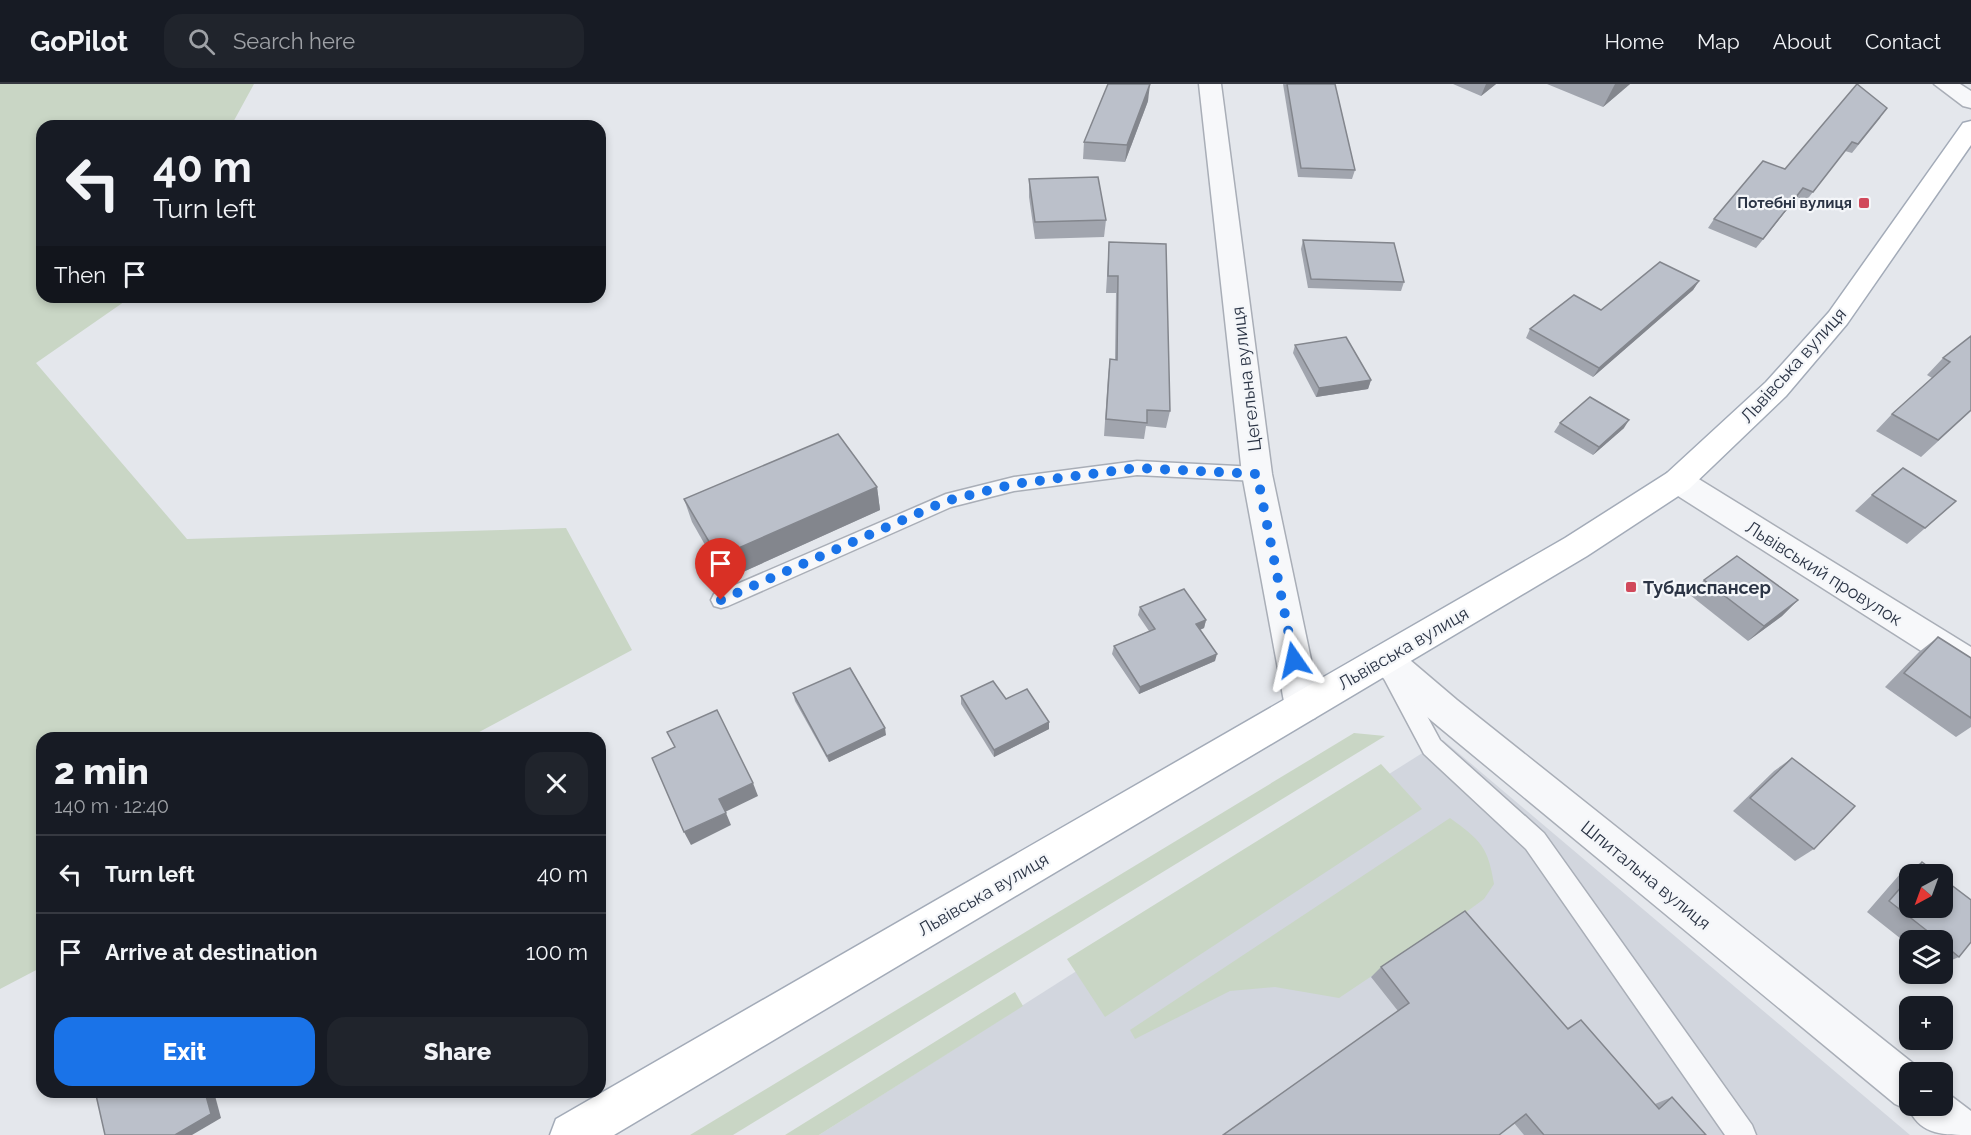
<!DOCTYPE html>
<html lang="en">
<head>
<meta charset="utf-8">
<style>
	body { margin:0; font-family:Raleway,sans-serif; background:#20242c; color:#f1f3f6; height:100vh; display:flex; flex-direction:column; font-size:22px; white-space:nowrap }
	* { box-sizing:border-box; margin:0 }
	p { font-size:20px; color:#9ea1a6 }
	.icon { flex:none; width:33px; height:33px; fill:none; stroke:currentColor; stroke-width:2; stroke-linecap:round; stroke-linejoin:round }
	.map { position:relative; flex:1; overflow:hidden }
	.drawer { position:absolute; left:36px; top:648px; width:570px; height:366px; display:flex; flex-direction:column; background:#171b24; border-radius:18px; box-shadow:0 3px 9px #0003 }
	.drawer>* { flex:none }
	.banner { position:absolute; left:36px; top:36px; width:570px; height:183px; border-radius:18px; box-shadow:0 3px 9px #0003; background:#171b24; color:#f1f3f6; overflow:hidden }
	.needle { width:39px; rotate:221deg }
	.tools { position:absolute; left:1899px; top:780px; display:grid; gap:12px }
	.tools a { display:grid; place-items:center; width:54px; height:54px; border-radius:12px; background:#171b24; box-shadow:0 3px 9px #0003; font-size:30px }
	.pin { position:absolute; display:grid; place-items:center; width:51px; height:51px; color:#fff; margin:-62px -26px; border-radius:50% 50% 50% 0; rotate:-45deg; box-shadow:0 0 6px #0007 }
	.pin .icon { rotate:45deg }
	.me { position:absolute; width:66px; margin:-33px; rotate:349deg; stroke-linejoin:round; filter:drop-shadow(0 0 4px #0008) }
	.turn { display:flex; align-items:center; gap:21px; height:126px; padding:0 18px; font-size:27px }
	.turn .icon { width:78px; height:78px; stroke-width:2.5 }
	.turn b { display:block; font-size:42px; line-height:51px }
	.then { display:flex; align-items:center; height:57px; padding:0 18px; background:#0003; gap:12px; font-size:22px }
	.round { display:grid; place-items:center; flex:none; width:63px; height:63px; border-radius:18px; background:#20242c }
	.overview { display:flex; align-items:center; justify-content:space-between; height:102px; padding:0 18px }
	h1 { font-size:36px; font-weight:800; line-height:45px }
	.action { display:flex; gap:12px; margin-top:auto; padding:12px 18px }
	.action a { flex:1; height:69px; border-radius:18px; background:#1a73e8; color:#fff; font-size:24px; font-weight:800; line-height:69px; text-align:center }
	.action a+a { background:#20242c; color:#f1f3f6 }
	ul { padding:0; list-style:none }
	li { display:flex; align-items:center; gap:18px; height:78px; padding:0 18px; border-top:2px solid #363941 }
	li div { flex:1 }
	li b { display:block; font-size:22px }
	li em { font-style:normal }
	header { display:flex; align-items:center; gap:36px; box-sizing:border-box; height:84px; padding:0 30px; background:#171b24; border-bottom:2px solid #363941 }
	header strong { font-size:28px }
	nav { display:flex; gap:33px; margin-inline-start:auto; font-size:21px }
	.search { width:420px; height:54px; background:#20242c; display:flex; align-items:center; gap:15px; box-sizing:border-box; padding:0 21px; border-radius:18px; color:#9ea1a6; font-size:22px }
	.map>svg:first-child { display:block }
	.built { fill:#d2d6de }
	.green { fill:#c9d6c5 }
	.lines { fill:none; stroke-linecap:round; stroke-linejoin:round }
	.service-casing { stroke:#a9aeb7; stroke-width:3 }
	.minor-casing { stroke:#a9aeb7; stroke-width:3 }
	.tertiary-casing { stroke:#a9aeb7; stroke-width:3 }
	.primary-casing { stroke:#a3abb8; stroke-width:3 }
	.service { fill:#f7f8fa; fill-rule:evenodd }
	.minor { fill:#f7f8fa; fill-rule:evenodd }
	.tertiary { fill:#f7f8fa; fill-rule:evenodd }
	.primary { fill:#fff; fill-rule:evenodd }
	.wall { fill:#a1a5ae }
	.shaded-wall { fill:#83868d }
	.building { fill:#bbc0ca; stroke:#83868d; stroke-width:1.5 }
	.route { stroke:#1a73e8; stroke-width:10; stroke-dasharray:0 18 }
	.poi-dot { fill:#d1495b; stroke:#f4f6f9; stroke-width:2 }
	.labels { text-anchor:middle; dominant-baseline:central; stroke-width:4.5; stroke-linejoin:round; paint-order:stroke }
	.far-poi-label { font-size:15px; font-weight:bold; fill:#2b3445; stroke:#f4f6f9; text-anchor:end }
	.street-label { font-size:18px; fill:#2b3445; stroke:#f4f6f9 }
	.poi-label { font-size:18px; font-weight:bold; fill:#2b3445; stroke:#f4f6f9; text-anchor:start }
</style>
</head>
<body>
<header>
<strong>GoPilot</strong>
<div class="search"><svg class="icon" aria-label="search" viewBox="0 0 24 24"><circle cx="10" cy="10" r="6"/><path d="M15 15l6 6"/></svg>Search here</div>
<nav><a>Home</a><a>Map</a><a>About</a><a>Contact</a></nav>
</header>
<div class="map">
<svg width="1971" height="1051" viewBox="0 0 1971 1051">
	<rect width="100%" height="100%" fill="#e4e7ec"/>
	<!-- built -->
	<path class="built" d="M1443,656l467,395h-1091l256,-163z"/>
	<!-- green -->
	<g class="green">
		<path d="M0,0h254l-23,42h-189v171h89l-95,66 151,176 379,-11 66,122 -164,88h-426v229l-42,22z"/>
		<path d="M1354,649l31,3 -652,399h-43z"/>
		<path d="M1381,680l41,45 -317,208 -38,-58z"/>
		<path d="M1450,734c30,22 38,28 44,66l-10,15 -30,22 -115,77 -64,-11 -45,4 -95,48 -5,-9z"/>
		<path d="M1015,908l8,14 -204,129h-34z"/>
	</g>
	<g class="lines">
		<!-- service casing -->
		<g class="service-casing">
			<g id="service">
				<path d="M1137,377l120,6 7,2 3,5 -3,5 -7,2 -120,-6 -123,16 -63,16 -223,99 -7,2 -7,-2 -3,-6 3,-6 232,-100 68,-17z"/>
				<path d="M1392,580l8,2 40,74 104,93 208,292 4,10h-31l-199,-286 -102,-95 -43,-81 3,-7z"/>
			</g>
		</g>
		<!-- minor casing -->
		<g class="minor-casing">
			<g id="minor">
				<path d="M1199,0h22l51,390 49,233 -6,11 -12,4 -12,-4 -6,-11 -43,-233z"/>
				<path d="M1678,386l11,3 282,174v33l-12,-5 -292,-186 -4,-8 4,-8z"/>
				<path d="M1385,561l12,4 60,51 467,372h-14v34h32v-17l29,22v24c-27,0 -49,0 -61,-24l-15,-7 -462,-382 -60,-53 -5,-10 5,-10z"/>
			</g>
		</g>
		<!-- tertiary casing -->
		<g class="tertiary-casing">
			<path id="tertiary" d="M1934,0h26l11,7v17l-8,-2z"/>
		</g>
		<!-- primary casing -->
		<g class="primary-casing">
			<path id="primary" d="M1971,37v24l-124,179 -61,72 -97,93 -102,67 -973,579h-64l6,-16 1009,-581 102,-65 99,-91 63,-70 134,-189z"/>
		</g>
		<!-- service -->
		<use href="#service" class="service"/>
		<!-- minor -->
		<use href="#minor" class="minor"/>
		<!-- tertiary -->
		<use href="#tertiary" class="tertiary"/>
		<!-- primary -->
		<use href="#primary" class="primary"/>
	</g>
	<!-- wall -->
	<g class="wall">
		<path d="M1283,0h52l20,86 -3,9 -54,-2z"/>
		<path d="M1453,0h43l-15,12z"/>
		<path d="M1547,0h83l-27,23z"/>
		<path d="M1148,17l-23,61 -42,-3 1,-17z"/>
		<path d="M1881,33l-29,36 -7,-2 -39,50 -9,-4 -41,51 -48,-20 6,-9 71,-50z"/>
		<path d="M1029,95l77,41 -2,17 -69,2 -6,-42z"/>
		<path d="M1303,156l101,42 -3,9 -93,-3 -7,-39z"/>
		<path d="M1109,158l61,169 -4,17 -20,-2 -2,13 -40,-3 4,-60 2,-17 5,1 1,-67h-10z"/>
		<path d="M1699,197l-6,9 -100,87 -67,-39 4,-9 71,-19z"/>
		<path d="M1971,252v75l-50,46 -45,-26 16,-17 40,-36 -5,-3 16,-17z"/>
		<path d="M1295,261l76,35 -3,9 -52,8 -23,-44z"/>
		<path d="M1560,339l64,5 -31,27 -39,-23z"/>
		<path d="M877,403l3,23 -155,70 -33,-58 -8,-23z"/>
		<path d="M1872,411l84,6 -49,43 -52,-33z"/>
		<path d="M1704,496l94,20 -16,16 -34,25 -58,-46z"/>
		<path d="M1140,523l66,13 -2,8 -4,2 15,31 -76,33 -27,-40 2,-8 35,-15 -11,-16z"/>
		<path d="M1938,553l33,21v69l-15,10 -71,-50 34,-35z"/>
		<path d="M793,609l93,42 -57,27 -34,-61z"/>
		<path d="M961,612l45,3 43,23v7l-55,28 -33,-53z"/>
		<path d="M1792,674l22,91 -19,12 -62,-50 41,-40z"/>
		<path d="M1922,778l16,12h-28v34l49,49 -17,7v-24h-32v6l-43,-34 33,-38z"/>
		<path d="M1381,883l186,61 14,-8 74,84 17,-7 34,38h-182l-10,-12 -116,-112 -27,-34z"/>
	</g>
	<!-- shaded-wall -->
	<g class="shaded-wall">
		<path d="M1150,0l-2,17 -23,61 2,-17z"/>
		<path d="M1486,0h10l-15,12z"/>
		<path d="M1615,0h15l-27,23z"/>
		<path d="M1803,104l-6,9 -41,51 7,-9z"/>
		<path d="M1699,197l-6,9 -100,87 6,-9z"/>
		<path d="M1371,296l-3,9 -52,8 3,-9z"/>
		<path d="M1629,336l-5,8 -31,27 6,-8z"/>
		<path d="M877,403l3,23 -155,70 -7,-23z"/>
		<path d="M1798,516l-16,16 -34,25 16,-15z"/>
		<path d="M1206,536l-2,8 -10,4 2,-8z"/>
		<path d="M1217,570l-2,7 -76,33 1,-7z"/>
		<path d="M1049,638v7l-55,28v-7z"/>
		<path d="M885,644l1,7 -57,27 -2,-6z"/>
		<path d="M753,699l5,13 -33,16 -6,-13z"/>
		<path d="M726,729l5,12 -40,20 -7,-13z"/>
		<path d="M205,1008h9l7,26 -29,17h-17z"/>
	</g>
	<!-- building -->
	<g class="building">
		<path d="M1108,0h42l-23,61 -43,-3z"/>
		<path d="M1287,0h48l20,86 -54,-2z"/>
		<path d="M1857,0l30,24 -29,36 -6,-2 -39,50 -10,-4 -40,51 -49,-20 49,-58 22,8z"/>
		<path d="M1098,93l8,43 -71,2 -6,-43z"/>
		<path d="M1303,156l91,3 10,39 -93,-3z"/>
		<path d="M1109,158l57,2 4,167 -23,-1v13l-41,-4 4,-60 7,1 1,-84h-10z"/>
		<path d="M1660,178l39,19 -100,87 -69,-39 44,-34 27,15z"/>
		<path d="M1971,252v74l-33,30 -46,-26 58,-52 -7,-4z"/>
		<path d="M1346,253l25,43 -52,8 -24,-43z"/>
		<path d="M1590,313l39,23 -30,27 -39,-24z"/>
		<path d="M838,350l39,53 -159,70 -34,-58z"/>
		<path d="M1903,384l53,33 -31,27 -53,-33z"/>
		<path d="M1737,472l61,44 -34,26 -60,-46z"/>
		<path d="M1184,505l22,31 -10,4 21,30 -77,33 -26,-41 41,-17 -15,-22z"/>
		<path d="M1938,553l33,21v60l-67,-45z"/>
		<path d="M850,584l35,60 -58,28 -34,-63z"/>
		<path d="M993,597l13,18 21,-10 22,33 -55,28 -33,-54z"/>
		<path d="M717,626l36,73 -34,16 7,14 -42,19 -32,-74 23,-11 -8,-15z"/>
		<path d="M1792,674l63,48 -41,43 -64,-51z"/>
		<path d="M1922,778l16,12h-26z"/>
		<path d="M1910,793v31h32v-30l29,22v42l-12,15 -17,-14v-3h-3l-50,-39z"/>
		<path d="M1465,827l103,118 13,-9 78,89 13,-12 34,38h-162l-18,-21 -27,21h-276l186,-132 -28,-36z"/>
		<path d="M101,1008h104l6,22 -36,21h-70l-9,-40z"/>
	</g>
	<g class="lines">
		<!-- route -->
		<path class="route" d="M721,516l225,-99 68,-17 123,-16 120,6 37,186"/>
	</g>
	<!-- markers -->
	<g class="poi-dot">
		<rect x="1858" y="113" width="12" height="12" rx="3"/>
		<rect x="1625" y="497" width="12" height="12" rx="3"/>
	</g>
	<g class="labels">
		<!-- far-poi labels -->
		<g class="far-poi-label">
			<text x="1852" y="119">Потебні вулиця</text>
		</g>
		<!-- street labels -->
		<g class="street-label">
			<text transform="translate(1793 281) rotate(-48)">Львівська вулиця</text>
			<text transform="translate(1246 295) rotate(-97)">Цегельна вулиця</text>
			<text transform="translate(1824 489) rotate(32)">Львівський провулок</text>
			<text transform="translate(1403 564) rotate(-30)">Львівська вулиця</text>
			<text transform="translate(1646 791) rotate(39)">Шпитальна вулиця</text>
			<text transform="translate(983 810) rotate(-30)">Львівська вулиця</text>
		</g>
		<!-- poi labels -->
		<g class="poi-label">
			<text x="1643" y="503">Тубдиспансер</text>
		</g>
	</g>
</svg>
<div class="tools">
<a><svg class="needle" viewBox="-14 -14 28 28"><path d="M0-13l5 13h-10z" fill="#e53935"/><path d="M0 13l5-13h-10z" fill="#9ea1a6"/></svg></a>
<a><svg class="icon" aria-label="layers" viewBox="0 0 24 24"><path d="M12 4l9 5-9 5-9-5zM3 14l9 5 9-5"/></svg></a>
<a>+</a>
<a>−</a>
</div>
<div class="pin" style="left:721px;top:516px;background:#d93025"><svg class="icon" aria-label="arrive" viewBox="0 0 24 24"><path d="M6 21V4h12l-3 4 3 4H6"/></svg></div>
<svg class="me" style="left:1294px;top:576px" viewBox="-20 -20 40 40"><path d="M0-17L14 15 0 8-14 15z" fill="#1a73e8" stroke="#fff" stroke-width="4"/></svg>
<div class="banner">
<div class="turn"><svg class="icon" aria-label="left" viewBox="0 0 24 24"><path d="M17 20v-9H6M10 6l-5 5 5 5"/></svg><div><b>40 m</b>Turn left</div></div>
<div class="then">Then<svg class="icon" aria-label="arrive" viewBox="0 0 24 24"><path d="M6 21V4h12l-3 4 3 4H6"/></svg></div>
</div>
<section class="drawer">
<div class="overview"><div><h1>2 min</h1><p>140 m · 12:40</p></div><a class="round"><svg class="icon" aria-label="close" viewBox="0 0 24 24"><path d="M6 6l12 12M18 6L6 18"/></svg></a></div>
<ul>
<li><svg class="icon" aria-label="left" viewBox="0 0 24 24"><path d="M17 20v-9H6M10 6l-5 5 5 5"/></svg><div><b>Turn left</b></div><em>40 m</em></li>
<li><svg class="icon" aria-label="arrive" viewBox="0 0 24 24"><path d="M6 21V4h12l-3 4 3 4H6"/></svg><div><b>Arrive at destination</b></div><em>100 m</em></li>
</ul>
<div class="action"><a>Exit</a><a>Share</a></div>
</section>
</div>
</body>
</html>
